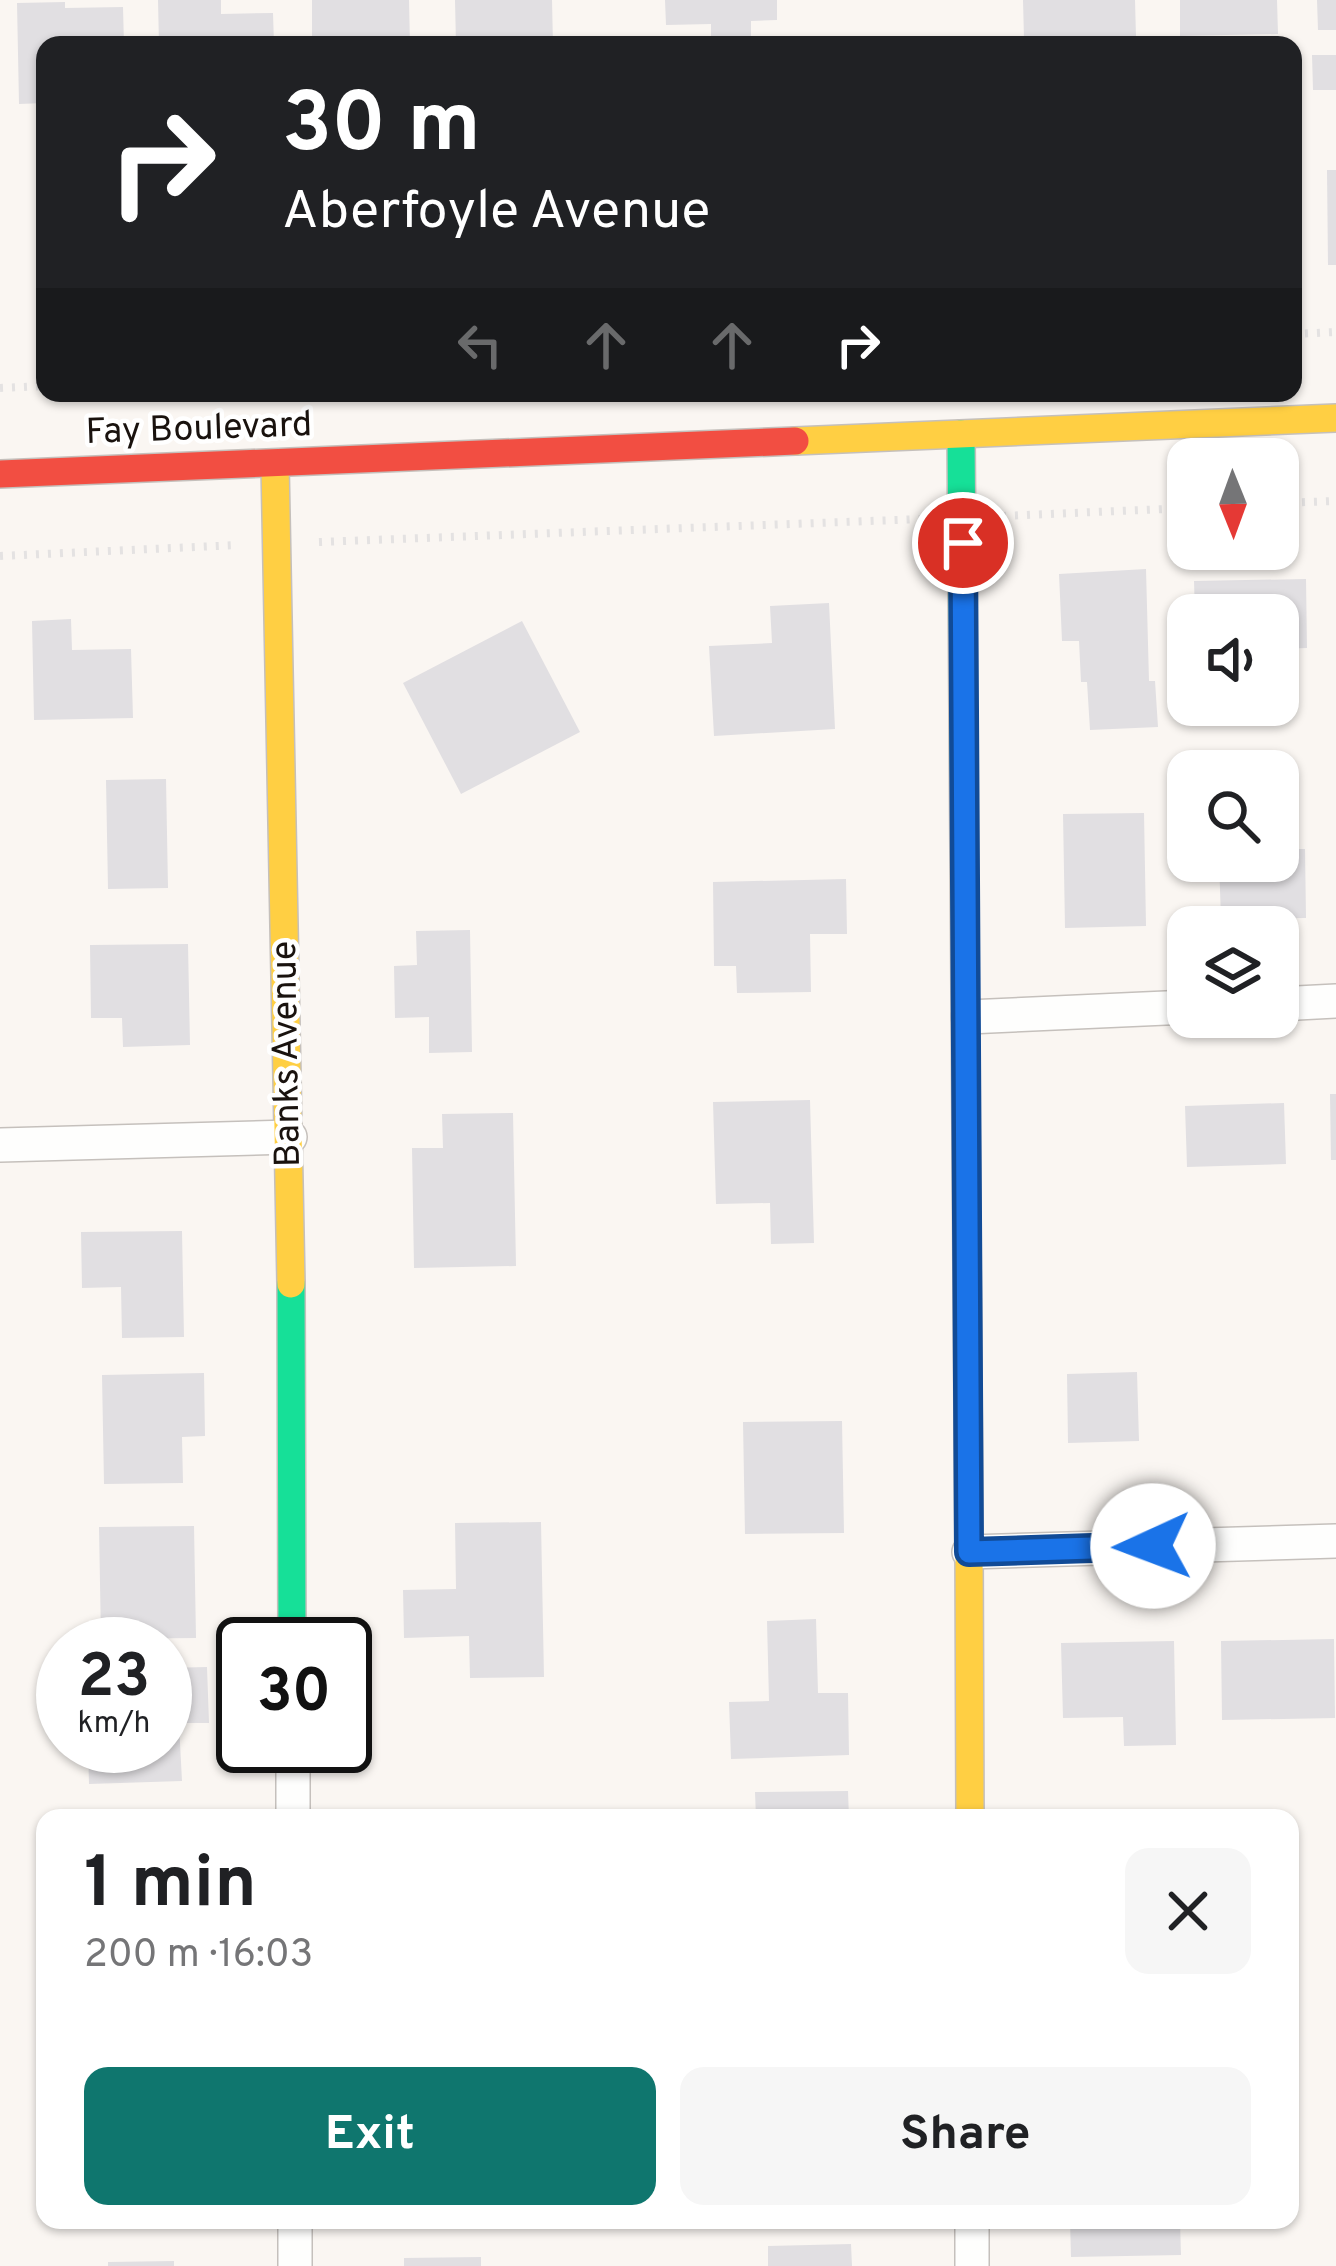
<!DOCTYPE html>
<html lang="en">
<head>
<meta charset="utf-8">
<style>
	body { margin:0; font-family:Overpass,sans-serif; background:#f6f6f6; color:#202124; height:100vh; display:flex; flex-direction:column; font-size:45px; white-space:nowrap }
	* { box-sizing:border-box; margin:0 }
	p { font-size:39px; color:#757577 }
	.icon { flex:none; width:66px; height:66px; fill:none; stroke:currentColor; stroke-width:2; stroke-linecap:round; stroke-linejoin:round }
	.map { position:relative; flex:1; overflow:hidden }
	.side { position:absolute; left:36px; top:1809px; width:1263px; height:420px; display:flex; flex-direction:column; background:#fff; border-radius:24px; box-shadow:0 3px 9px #0004 }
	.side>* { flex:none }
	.guide { position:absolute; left:36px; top:36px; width:1266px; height:366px; border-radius:24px; box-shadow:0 3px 9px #0004; background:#202124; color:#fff; overflow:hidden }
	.needle { width:78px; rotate:179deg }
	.tools { position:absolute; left:1167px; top:438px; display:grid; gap:24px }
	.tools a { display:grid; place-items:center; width:132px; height:132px; border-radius:24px; background:#fff; box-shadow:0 3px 9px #0004; font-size:60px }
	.speed { position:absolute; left:36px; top:1617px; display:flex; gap:24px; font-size:60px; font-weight:700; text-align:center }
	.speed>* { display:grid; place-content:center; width:156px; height:156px; border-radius:50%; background:#fff; box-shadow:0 3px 9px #0004; line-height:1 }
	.speed small { font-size:30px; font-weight:400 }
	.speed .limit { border:6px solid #111; border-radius:18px; background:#fff; color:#111 }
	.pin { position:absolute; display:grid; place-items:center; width:102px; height:102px; color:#fff; margin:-51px; border:6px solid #fff; border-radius:50%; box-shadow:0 3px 12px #0007 }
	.me { position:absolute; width:132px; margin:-66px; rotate:268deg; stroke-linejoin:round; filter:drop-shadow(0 0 9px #0008) }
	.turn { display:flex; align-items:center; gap:42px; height:252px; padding:0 48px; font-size:54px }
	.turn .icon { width:156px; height:156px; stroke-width:2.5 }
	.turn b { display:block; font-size:84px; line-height:102px }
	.lanes { display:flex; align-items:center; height:114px; padding:0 48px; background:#0003; justify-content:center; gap:60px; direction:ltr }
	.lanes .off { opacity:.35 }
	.round { display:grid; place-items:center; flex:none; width:126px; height:126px; border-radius:24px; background:#f6f6f6 }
	.headline { display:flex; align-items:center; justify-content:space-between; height:204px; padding:0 48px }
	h1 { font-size:72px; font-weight:700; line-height:90px }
	.primary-button { display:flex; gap:24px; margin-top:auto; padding:24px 48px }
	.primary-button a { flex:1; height:138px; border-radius:24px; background:#0f766e; color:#fff; font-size:48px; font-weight:700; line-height:138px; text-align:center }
	.primary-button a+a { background:#f6f6f6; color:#202124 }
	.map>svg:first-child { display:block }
	.building { fill:#e1dfe2 }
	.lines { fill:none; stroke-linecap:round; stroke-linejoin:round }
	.street-casing { stroke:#c5c0bc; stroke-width:36 }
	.fast-casing { stroke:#c5c0bc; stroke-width:30 }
	.slow-casing { stroke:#c5c0bc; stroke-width:30 }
	.jam-casing { stroke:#c5c0bc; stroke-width:30 }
	.path { stroke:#e4e2e2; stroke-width:8; stroke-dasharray:3 9; stroke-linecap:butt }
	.street { stroke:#fefefd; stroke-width:33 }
	.fast { stroke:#16e098; stroke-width:27 }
	.slow { stroke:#ffcf43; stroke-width:27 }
	.jam { stroke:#f24e42; stroke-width:27 }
	.route-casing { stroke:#114b97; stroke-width:30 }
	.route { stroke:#1a73e8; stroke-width:21 }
	.labels { text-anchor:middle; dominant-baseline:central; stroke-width:9; stroke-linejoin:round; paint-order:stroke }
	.street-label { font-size:36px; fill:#19120e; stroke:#fff }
</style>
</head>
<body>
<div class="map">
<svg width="1336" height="2266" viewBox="0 0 1336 2266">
	<rect width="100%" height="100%" fill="#faf6f2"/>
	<!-- building -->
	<g class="building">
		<path d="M158,0h63v14l52,-1 1,32h-115z"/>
		<path d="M312,0h97l1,45h-98z"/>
		<path d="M455,0h97l1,45h-97z"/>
		<path d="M665,0h112v20l-26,1v24h-40v-21l-45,1z"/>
		<path d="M1023,0h112l1,37 -112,2z"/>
		<path d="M1180,0h97l1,34 -98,2z"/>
		<path d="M1317,0h19v30h-18z"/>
		<path d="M65,2v6l58,-1 1,38h-79v58l-26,1 -2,-101z"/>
		<path d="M1312,55h24v35h-23z"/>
		<path d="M1327,170h9v95h-8z"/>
		<path d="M1146,569l3,112h6l3,46 -68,3 -3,-48h-6l-2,-41h-17l-3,-67z"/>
		<path d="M1306,579l1,69 -29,1v-34h-83l-1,-34z"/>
		<path d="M829,603l6,126 -121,7 -5,-90 63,-3 -2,-37z"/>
		<path d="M71,619l1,31 59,-1 2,69 -99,2 -2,-99z"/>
		<path d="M522,621l58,111 -119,62 -58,-111z"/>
		<path d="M166,779l2,109 -60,1 -2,-109z"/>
		<path d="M1144,813l2,113 -81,2 -2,-114z"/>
		<path d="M1278,849h27l1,69 -85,1 -2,-58h59z"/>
		<path d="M846,879l1,55h-37l1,58 -74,1 -1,-27h-22l-1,-84z"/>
		<path d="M470,930l2,122 -43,1v-36l-34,1 -1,-52 23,-1 -1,-34z"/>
		<path d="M188,944l2,101 -67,2 -1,-29h-31l-1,-73z"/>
		<path d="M1330,1094h6v66h-5z"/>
		<path d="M810,1100l4,143 -43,1 -1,-41 -54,1 -3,-102z"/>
		<path d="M1284,1103l2,61 -99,3 -2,-61z"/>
		<path d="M513,1113l3,153 -102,2 -2,-120h31l-1,-34z"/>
		<path d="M182,1231l2,106 -62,1 -1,-51 -39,1 -1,-56z"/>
		<path d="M1137,1372l2,69 -71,2 -1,-69z"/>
		<path d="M204,1373l1,63 -23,1 1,46 -79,1 -2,-109z"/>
		<path d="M842,1421l2,112 -99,1 -2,-112z"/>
		<path d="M541,1522l3,155 -74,1 -1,-42 -65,2 -1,-48 53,-1 -1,-66z"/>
		<path d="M194,1526l2,112 -95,1 -2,-112z"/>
		<path d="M816,1619l2,74h30l1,62 -118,4 -2,-57 40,-1 -2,-80z"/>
		<path d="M1334,1639l1,79 -113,2 -1,-79z"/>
		<path d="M1174,1641l2,104 -52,1 -1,-29 -60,1 -2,-75z"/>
		<path d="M207,1667l2,56h-30l3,58 -93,3 -1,-38h77v-78z"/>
		<path d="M848,1791l1,27h-93l-1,-26z"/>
		<path d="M425,2220h72v4l-72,2z"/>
		<path d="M1070,2220h110l1,35 -110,2z"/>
		<path d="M851,2244l1,22h-84v-20z"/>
		<path d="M481,2257v9h-77v-8z"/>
		<path d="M174,2261v5h-66v-4z"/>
	</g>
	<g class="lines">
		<!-- street casing -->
		<g class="street-casing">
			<g id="street">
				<path d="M1278,1004l58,-3"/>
				<path d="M968,1017l220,-10"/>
				<path d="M0,1145l290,-8"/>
				<path d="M969,1552l367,-11"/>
				<path d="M293,1746v72"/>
				<path d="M295,2220v46"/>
				<path d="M972,2220v46"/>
			</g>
		</g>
		<!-- fast casing -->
		<g class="fast-casing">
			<g id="fast">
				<path d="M961,434l8,1111"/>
				<path d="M291,1284l1,360"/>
			</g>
		</g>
		<!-- slow casing -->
		<g class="slow-casing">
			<g id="slow">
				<path d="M795,441l541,-23"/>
				<path d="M275,464l16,820"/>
				<path d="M969,1545l1,273"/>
			</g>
		</g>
		<!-- jam casing -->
		<g class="jam-casing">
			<path id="jam" d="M0,474l795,-33"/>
		</g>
		<!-- path -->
		<g class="path">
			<path d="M1293,334l43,-2"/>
			<path d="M0,388l45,-2"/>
			<path d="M1278,503l58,-2"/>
			<path d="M1003,516l185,-8"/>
			<path d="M319,542l603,-23"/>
			<path d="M0,556l238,-11"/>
		</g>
		<!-- street -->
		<use href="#street" class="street"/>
		<!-- fast -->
		<use href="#fast" class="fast"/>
		<!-- slow -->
		<use href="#slow" class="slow"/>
		<!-- jam -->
		<use href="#jam" class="jam"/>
	</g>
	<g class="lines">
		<!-- route casing -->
		<g class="route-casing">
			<path id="route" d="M963,543l6,1009 184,-6"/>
		</g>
		<!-- route -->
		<use href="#route" class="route"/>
	</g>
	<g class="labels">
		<!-- street labels -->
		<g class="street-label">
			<text transform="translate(199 430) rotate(-2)">Fay Boulevard</text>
			<text transform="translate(288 1054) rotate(-91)">Banks Avenue</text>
		</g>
	</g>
</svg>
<div class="tools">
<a><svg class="needle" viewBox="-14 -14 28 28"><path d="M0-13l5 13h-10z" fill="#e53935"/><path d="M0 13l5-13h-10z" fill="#757577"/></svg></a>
<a><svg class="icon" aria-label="sound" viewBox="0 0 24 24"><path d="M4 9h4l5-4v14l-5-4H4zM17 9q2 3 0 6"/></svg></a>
<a><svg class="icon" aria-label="search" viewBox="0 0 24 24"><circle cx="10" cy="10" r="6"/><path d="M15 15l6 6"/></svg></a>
<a><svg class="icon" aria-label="layers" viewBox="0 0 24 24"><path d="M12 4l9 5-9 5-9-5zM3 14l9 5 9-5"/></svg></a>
</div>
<div class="speed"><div>23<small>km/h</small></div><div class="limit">30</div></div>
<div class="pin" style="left:963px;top:543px;background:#d93025"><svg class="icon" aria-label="arrive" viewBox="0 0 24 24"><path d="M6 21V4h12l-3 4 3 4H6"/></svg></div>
<svg class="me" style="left:1153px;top:1546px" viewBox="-20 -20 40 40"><circle r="19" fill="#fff"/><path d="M0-13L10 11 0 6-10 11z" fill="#1a73e8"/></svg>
<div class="guide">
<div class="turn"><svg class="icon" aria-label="right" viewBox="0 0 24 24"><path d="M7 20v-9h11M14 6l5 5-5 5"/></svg><div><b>30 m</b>Aberfoyle Avenue</div></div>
<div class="lanes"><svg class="icon off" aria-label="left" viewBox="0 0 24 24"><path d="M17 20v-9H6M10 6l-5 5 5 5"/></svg><svg class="icon off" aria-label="ahead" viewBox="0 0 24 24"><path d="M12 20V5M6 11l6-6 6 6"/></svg><svg class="icon off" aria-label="ahead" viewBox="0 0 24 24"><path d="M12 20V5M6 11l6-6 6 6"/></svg><svg class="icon" aria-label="right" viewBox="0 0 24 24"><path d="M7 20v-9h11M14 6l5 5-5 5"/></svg></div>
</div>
<section class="side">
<div class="headline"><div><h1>1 min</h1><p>200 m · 16:03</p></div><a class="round"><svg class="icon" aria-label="close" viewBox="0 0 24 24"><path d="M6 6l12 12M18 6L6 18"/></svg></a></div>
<div class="primary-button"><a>Exit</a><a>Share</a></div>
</section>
</div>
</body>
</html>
